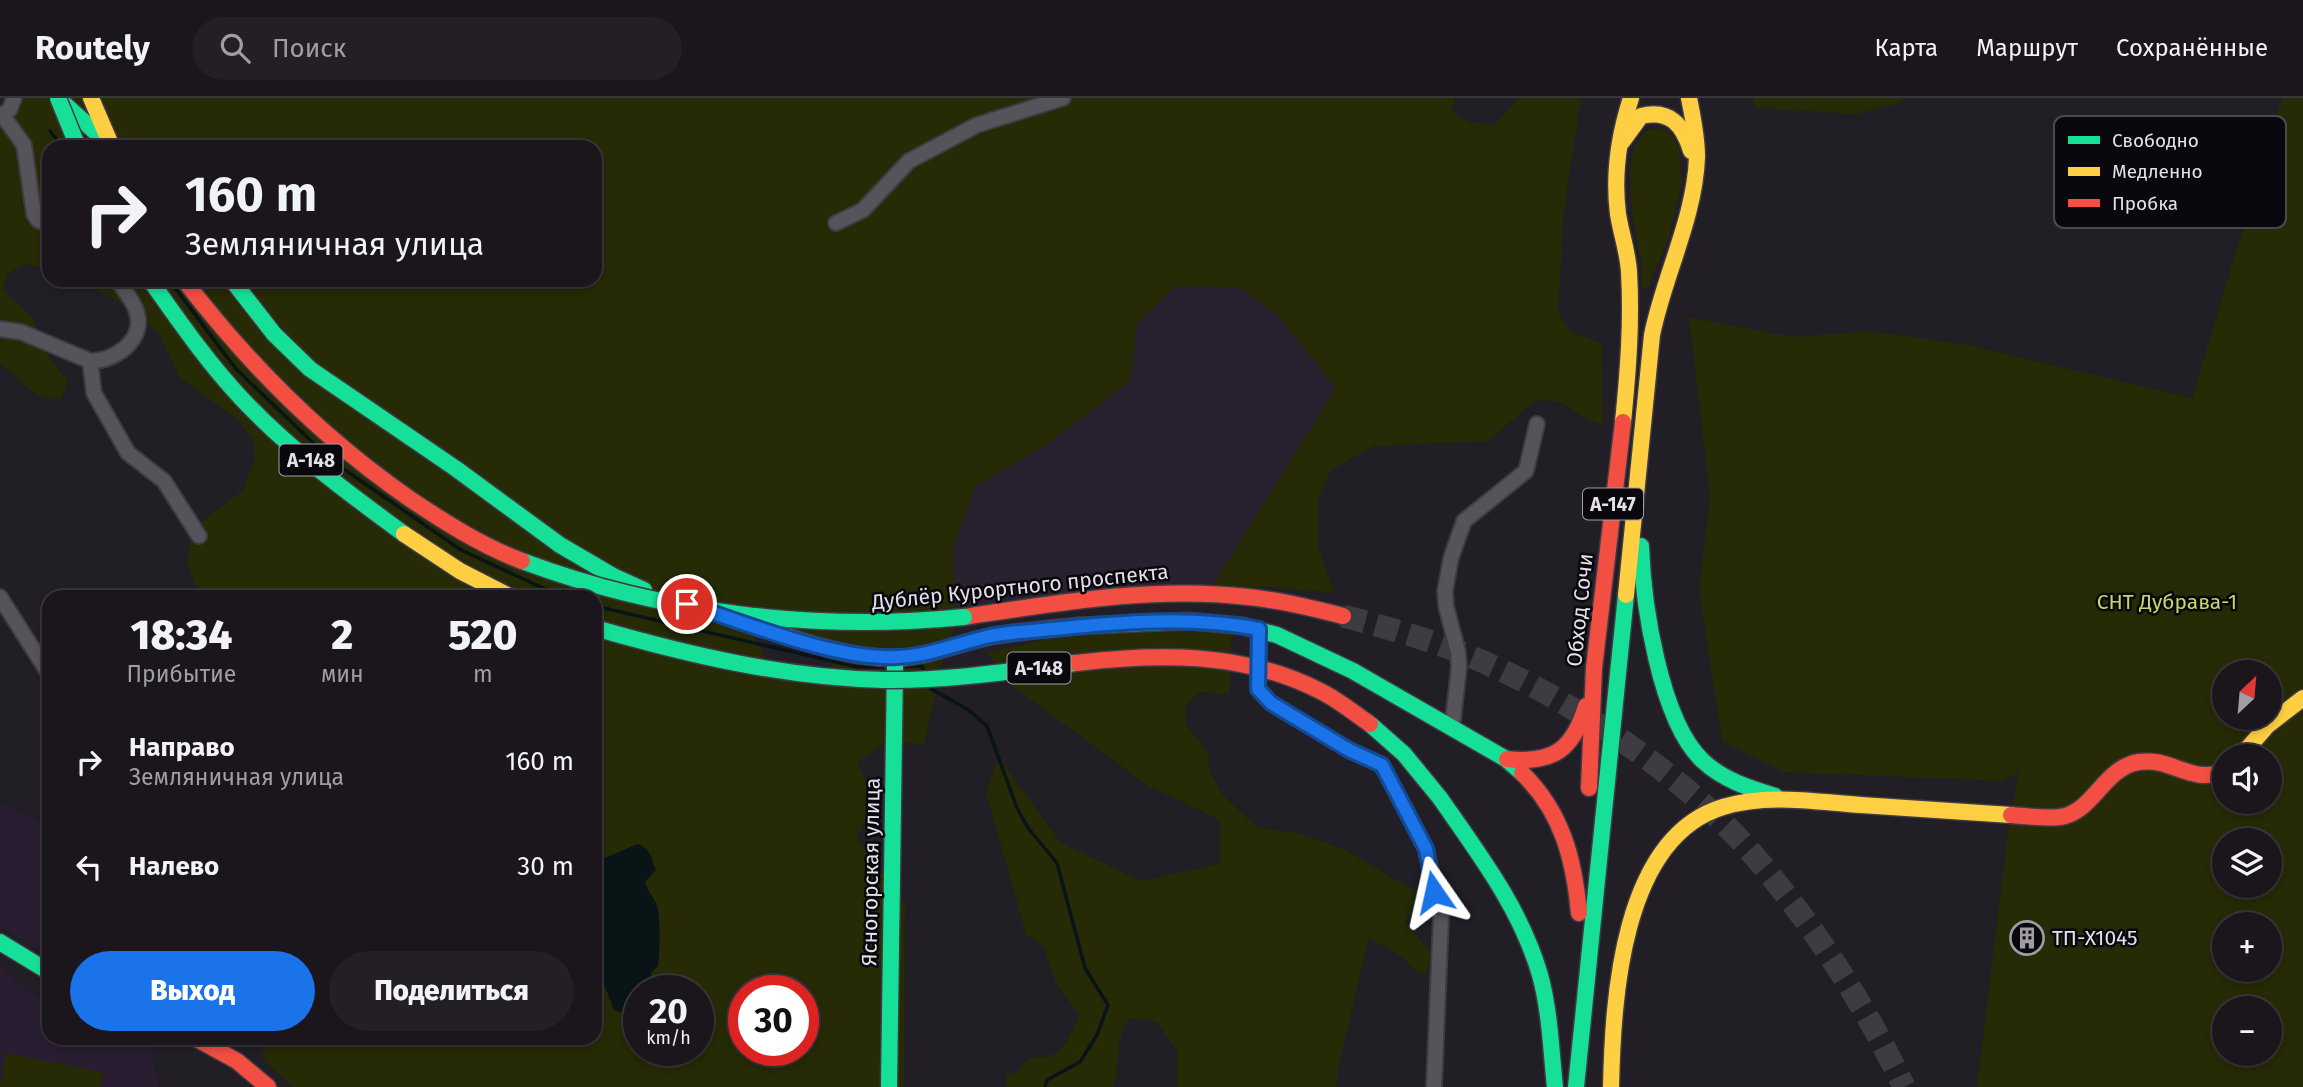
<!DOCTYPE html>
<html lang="ru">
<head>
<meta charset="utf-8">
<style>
	body { margin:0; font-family:"Fira Sans",sans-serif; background:#231f25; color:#f1f3f6; height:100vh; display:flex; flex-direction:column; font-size:26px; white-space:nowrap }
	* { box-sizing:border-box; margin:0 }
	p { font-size:23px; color:#9f9fa3 }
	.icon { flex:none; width:38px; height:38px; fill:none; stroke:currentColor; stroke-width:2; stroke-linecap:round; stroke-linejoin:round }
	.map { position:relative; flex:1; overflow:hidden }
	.drawer { position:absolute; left:42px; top:492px; width:560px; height:455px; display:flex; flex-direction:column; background:#1a161c; border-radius:21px; box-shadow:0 4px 10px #0003,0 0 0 2px #38353b }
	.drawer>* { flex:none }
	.guide { position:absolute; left:42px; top:42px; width:560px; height:147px; border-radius:21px; box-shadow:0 4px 10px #0003,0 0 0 2px #38353b; background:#1a161c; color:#f1f3f6; overflow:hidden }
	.needle { width:46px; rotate:26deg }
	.buttons { position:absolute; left:2212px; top:562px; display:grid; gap:14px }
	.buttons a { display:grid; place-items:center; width:70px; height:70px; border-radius:50%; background:#1a161c; box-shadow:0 4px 10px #0003,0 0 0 2px #38353b; font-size:35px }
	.speed { position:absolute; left:623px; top:877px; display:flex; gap:14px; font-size:35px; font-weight:700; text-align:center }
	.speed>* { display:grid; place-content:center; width:91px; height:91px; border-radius:50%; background:#1a161c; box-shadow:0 4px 10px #0003,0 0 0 2px #38353b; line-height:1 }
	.speed small { font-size:18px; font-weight:400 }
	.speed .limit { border:10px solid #d22; background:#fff; color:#111 }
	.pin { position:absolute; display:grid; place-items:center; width:60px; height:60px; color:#fff; margin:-30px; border:4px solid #fff; border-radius:50%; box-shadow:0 2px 7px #0007 }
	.me { position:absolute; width:77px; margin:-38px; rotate:349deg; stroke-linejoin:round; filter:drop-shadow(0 0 5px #0008) }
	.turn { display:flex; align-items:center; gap:24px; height:147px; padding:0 28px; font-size:32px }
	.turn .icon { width:91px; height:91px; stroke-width:2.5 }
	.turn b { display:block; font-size:49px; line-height:60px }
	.eta { display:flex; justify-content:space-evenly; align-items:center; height:119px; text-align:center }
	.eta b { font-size:42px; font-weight:800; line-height:49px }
	.cta { display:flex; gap:14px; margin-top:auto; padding:14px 28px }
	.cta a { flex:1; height:80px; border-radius:42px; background:#1a73e8; color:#fff; font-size:28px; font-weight:800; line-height:80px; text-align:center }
	.cta a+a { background:#231f25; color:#f1f3f6 }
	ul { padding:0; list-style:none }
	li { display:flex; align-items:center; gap:21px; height:105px; padding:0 28px }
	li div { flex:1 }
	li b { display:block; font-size:26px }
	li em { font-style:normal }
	header { display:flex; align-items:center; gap:42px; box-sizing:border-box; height:98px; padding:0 35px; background:#1a161c; border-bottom:2px solid #38353b }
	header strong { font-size:33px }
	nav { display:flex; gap:38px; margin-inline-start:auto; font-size:24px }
	.search { width:490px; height:63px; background:#231f25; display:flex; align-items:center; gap:18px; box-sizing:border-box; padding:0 24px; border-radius:38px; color:#9f9fa3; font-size:26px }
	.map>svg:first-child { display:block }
	.built { fill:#291e31 }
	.industrial { fill:#282130 }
	.green { fill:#262a05; fill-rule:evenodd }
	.water { fill:#081416 }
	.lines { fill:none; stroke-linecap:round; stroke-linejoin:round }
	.stream { stroke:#081416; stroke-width:3.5 }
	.primary-tunnel { stroke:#3f3b43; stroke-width:23; stroke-dasharray:23 11; stroke-linecap:butt }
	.street-casing { stroke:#3f3b43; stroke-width:18 }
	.fast-casing { stroke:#3f3b43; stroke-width:19 }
	.slow-casing { stroke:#3f3b43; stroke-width:19 }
	.jam-casing { stroke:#3f3b43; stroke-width:19 }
	.street { stroke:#56535a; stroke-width:14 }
	.fast { stroke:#16e098; stroke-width:16 }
	.slow { stroke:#ffcf43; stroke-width:16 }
	.jam { stroke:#f24e42; stroke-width:16 }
	.fast-bridge-casing { stroke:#3f3b43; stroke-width:19; stroke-linecap:butt }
	.jam-bridge-casing { stroke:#3f3b43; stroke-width:19; stroke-linecap:butt }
	.fast-bridge { stroke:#16e098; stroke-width:16 }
	.jam-bridge { stroke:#f24e42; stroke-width:16 }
	.route-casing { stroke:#114b97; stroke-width:18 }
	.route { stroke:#1a73e8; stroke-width:12 }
	.labels { text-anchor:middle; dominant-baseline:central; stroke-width:5; stroke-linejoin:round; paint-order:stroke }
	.shield { fill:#0a070d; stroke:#a39ea8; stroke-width:2 }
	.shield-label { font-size:19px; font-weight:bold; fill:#e5dfea }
	.street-label { font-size:21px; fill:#e5dfea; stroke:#0a070d }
	.park-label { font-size:21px; fill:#c6d66c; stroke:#0a070d }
	.poi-label { font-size:21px; fill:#e5dfea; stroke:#0a070d; text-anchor:start }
	.key { fill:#0a070d; stroke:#4c484f; stroke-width:2 }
	.key-label { font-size:19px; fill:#e5dfea }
</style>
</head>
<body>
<header>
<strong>Routely</strong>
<div class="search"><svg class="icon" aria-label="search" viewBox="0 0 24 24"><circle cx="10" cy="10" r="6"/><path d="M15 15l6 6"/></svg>Поиск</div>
<nav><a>Карта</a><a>Маршрут</a><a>Сохранённые</a></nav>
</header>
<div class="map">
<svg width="2303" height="989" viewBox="0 0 2303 989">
	<rect width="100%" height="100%" fill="#221e26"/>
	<!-- built -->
	<g class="built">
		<path d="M0,705l49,24v130l-49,-32z"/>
		<path d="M0,868l25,23 24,11v38h99l11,49h-159z"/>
	</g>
	<!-- industrial -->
	<path class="industrial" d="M1177,188l61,1 39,27 59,74 -125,200 -256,39 -2,-78 23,-64 69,-39 85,-65 7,-58z"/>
	<!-- green -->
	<g class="green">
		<path d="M6,0h1449l-3,14 18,10 24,3 25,-27h62l-17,113 -6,101 12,19 32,13 1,81 -18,-7 -25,-16 -24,-2 -48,41 -114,5 -43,24 -13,28v50l17,45 -66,-6 -58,1 125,-200 -59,-74 -39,-27 -61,-1 -40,37 -7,58 -85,65 -69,39 -23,63 2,79 -13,35 -18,83 -34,-6 -33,24 18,34 -18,41 48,66 -1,183h-611l-24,-22 -8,-13 27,-14h307v-441h-386l-14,-14 -8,-20 3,-23 13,-19 40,-31 11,-30 1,-18 -18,-23 -58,-42 -21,-45 -33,-27 -33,-17 -27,-8h530v-133h-546v124l-23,-7 -18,9 -5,17 30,28 6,26 29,37 -7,17c-29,5 -40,-21 -61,-34v-257zM758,529l79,32 -22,27 -40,-11 -21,-39zM639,892h59v60h-59zM744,892h59v60h-59z"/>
		<path d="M1752,0h155l-6,5 -44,11 -102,-6z"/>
		<path d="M2282,0h21v989h-326l30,-247 13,-75 -3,8 -15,8 -218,-9 -62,-31 -23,-151 11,-93 -21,-180 103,20 78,-6 98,14 224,53zM2224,574h46v46h-46zM2224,658h46v46h-46zM2224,742h46v46h-46zM2224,826h46v46h-46zM2224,910h46v46h-46z"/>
		<path d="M1656,30l12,2 11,18 3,35 -13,54 -22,52 -5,-2 -1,-13 2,-4c-6,-31 -32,-134 13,-142z"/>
		<path d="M1117,524l115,11 -3,61 -29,-2 -15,13 1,20 23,28 -1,14 14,27 34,33 46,7 43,16 77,45 -17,27 30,35 -11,16 -7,-1 -15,-15 -33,-19 -30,126 -3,23h-159v-36l-20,-29 -27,-4c-16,19 -9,46 -17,69h-107l1,-13 10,-1 12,-15c35,1 38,-15 50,-43l-23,-32 -12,-36 -18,-13 -40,-141 12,-37 63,87 80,38 78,-17 1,-44 -73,-35 -140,-103 -19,-29z"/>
		<path d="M6,955l97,19 -3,15h-100z"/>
	</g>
	<!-- water -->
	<path class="water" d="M638,746c12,4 14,15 18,26l-11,12c2,9 7,12 11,21 5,11 4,50 2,63l-7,7v5l8,11 -20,1v24l-4,2 -21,-6 -10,-26 -9,-12v-110z"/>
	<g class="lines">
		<!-- stream -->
		<g class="stream">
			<path d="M50,33l12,16"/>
			<path d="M169,182l67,89 96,92 129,89 101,47"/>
			<path d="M595,508l263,61h25"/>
			<path d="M905,568h17l1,3"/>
			<path d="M931,591l38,21 18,16 30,82 11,20 29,35 28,105 23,37 -11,30 -17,27 -33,18 -2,7"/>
		</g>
		<!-- primary-tunnel -->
		<path class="primary-tunnel" d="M1343,518c46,12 92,25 136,44 96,41 216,123 282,204 57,68 105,143 143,223"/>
		<!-- street casing -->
		<g class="street-casing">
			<g id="street">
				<path d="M3,18l21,29 10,69 4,6 11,5"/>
				<path d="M0,19l10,-8 4,-11"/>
				<path d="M836,125l27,-13 46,-49 68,-36 86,-27"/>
				<path d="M0,231l21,3 69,29 4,32 34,60 36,28 35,55"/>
				<path d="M90,263c24,1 55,-21 47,-48 -3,-12 -13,-23 -20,-33"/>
				<path d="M0,499l49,77"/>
				<path d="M1259,531l-1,60 13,14 78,47 33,15 44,84 15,68 -7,170"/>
				<path d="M1452,631l7,-62 -1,-15 -12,-46 -1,-15 6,-33 13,-37 62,-50 11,-47"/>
			</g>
		</g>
		<!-- fast casing -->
		<g class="fast-casing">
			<g id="fast">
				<path d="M61,3l50,45"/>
				<path d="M150,182c29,41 58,83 92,119 48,51 106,94 162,135"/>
				<path d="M232,182l42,54 36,35 145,99 105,77 53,31 31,14"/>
				<path d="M1641,448c2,57 19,175 62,215 20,19 46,27 72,35"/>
				<path d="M1078,528l110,-5 55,5 34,9 76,36 153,88 16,14"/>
				<path d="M1440,700c39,56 81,111 100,177 10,36 11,75 15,112"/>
				<path d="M0,844l49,30"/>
				<path d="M889,989l6,-422"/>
				<path d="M1576,989l50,-492"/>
			</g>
		</g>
		<!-- slow casing -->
		<g class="slow-casing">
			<g id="slow">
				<path d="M91,0l21,49"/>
				<path d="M1622,44l19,-26c29,-7 42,9 50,35"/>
				<path d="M1623,324c5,-50 9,-100 6,-150 -1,-19 -8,-39 -11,-58 -5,-39 1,-79 13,-116"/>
				<path d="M404,436l56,37 51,26"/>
				<path d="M1626,497l26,-260c12,-59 43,-118 45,-178 0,-21 -4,-39 -8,-59"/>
				<path d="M732,521c52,15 107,39 161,39 34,0 67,-16 100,-22 28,-5 57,-7 85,-10"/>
				<path d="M2241,658l26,-30 36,-28"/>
				<path d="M1611,989c2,-87 10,-249 112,-280 44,-14 94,-5 138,-2 50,3 100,7 150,10"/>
			</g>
		</g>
		<!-- jam casing -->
		<g class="jam-casing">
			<g id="jam">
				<path d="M964,519c93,-14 189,-31 284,-20 32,3 64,11 95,19"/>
				<path d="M1507,661c46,5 66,-9 79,-53"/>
				<path d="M1522,675c40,39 52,86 57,140"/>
				<path d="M1589,690l5,-120 29,-246"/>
				<path d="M2011,717c15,1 33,4 49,2 33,-4 44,-50 79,-55 32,-5 51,22 85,10"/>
				<path d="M195,940l42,23 31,26"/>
			</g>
		</g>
		<!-- street -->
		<use href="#street" class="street"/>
		<!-- fast -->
		<use href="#fast" class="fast"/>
		<!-- slow -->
		<use href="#slow" class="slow"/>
		<!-- jam -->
		<use href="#jam" class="jam"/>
		<!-- fast-bridge casing -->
		<g class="fast-bridge-casing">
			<g id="fast-bridge">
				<path d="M58,0l20,49"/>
				<path d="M522,463c139,52 294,71 442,56"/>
				<path d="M595,530c94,27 191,50 289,52 64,1 128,-9 192,-17"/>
				<path d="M1370,626l34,30 36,44"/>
			</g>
		</g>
		<!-- jam-bridge casing -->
		<g class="jam-bridge-casing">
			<g id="jam-bridge">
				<path d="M184,182c65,85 138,158 226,219 36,24 72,47 112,62"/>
				<path d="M1076,565c83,-10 168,-11 244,28 17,8 34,22 50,33"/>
			</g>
		</g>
		<!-- fast-bridge -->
		<use href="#fast-bridge" class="fast-bridge"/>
		<!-- jam-bridge -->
		<use href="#jam-bridge" class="jam-bridge"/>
	</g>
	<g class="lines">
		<!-- route casing -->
		<g class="route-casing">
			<path id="route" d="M687,506c59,19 149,56 210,53 32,-1 62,-14 93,-21 20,-4 42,-5 63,-7 68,-7 138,-13 206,0l-1,60 13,14 78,47 33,15 44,84 8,43"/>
		</g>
		<!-- route -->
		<use href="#route" class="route"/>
	</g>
	<!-- icons -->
	<defs>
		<g id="building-ring" transform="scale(1.75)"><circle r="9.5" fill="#0a070d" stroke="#a19ba5" stroke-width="1.5"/><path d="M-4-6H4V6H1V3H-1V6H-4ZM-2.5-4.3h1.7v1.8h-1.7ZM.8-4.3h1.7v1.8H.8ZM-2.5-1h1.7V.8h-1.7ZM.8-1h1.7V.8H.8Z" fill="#a19ba5"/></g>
	</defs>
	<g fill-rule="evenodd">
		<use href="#building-ring" x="2027" y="840"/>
	</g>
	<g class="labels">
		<!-- shield labels -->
		<g class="shield">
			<rect x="279.5" y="346.5" width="63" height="31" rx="5"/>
			<rect x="1583" y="390.5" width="60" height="31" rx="5"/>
			<rect x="1007.5" y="554.5" width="63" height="31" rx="5"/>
		</g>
		<g class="shield-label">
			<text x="311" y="362">А-148</text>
			<text x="1613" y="406">А-147</text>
			<text x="1039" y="570">А-148</text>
		</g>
		<!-- street labels -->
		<g class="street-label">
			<text transform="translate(1020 489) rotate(-6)">Дублёр Курортного проспекта</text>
			<text transform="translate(1580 512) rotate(-84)">Обход Сочи</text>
			<text transform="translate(871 774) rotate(-89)">Ясногорская улица</text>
		</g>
		<!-- park labels -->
		<g class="park-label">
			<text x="2167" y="504">СНТ Дубрава-1</text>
		</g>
		<!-- poi labels -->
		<g class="poi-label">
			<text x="2052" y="840">ТП-Х1045</text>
		</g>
	</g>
	<!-- legend -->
	<rect x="2054" y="18" width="232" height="112" rx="10" class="key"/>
	<rect x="2068" y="38" width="32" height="8" fill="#16e098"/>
	<rect x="2068" y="69" width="32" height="9" fill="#ffcf43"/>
	<rect x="2068" y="101" width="32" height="8" fill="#f24e42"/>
	<g class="key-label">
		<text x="2112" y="49">Свободно</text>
		<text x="2112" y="80">Медленно</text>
		<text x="2112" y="112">Пробка</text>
	</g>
</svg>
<div class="buttons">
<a><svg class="needle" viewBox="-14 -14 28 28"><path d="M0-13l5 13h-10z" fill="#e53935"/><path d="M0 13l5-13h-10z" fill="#9f9fa3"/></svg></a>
<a><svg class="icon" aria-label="sound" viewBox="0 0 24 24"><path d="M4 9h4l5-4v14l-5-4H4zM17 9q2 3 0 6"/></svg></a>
<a><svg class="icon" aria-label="layers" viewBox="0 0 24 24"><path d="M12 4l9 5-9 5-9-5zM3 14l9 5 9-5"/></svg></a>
<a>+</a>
<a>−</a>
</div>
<div class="speed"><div>20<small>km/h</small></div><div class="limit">30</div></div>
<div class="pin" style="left:687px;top:506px;background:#d93025"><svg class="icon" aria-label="arrive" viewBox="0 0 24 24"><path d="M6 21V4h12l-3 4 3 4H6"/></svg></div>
<svg class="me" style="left:1434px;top:794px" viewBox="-20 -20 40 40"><path d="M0-17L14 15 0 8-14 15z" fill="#1a73e8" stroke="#fff" stroke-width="4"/></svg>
<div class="guide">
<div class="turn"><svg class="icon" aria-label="right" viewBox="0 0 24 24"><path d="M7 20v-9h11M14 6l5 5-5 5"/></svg><div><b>160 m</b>Земляничная улица</div></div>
</div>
<section class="drawer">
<div class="eta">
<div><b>18:34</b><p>Прибытие</p></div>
<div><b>2</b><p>мин</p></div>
<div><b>520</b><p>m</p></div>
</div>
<ul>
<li><svg class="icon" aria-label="right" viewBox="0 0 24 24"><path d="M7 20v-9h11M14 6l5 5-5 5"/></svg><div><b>Направо</b><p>Земляничная улица</p></div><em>160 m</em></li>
<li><svg class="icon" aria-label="left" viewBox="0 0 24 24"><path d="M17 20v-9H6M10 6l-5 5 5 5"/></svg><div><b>Налево</b></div><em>30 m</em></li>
</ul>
<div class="cta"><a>Выход</a><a>Поделиться</a></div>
</section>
</div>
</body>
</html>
